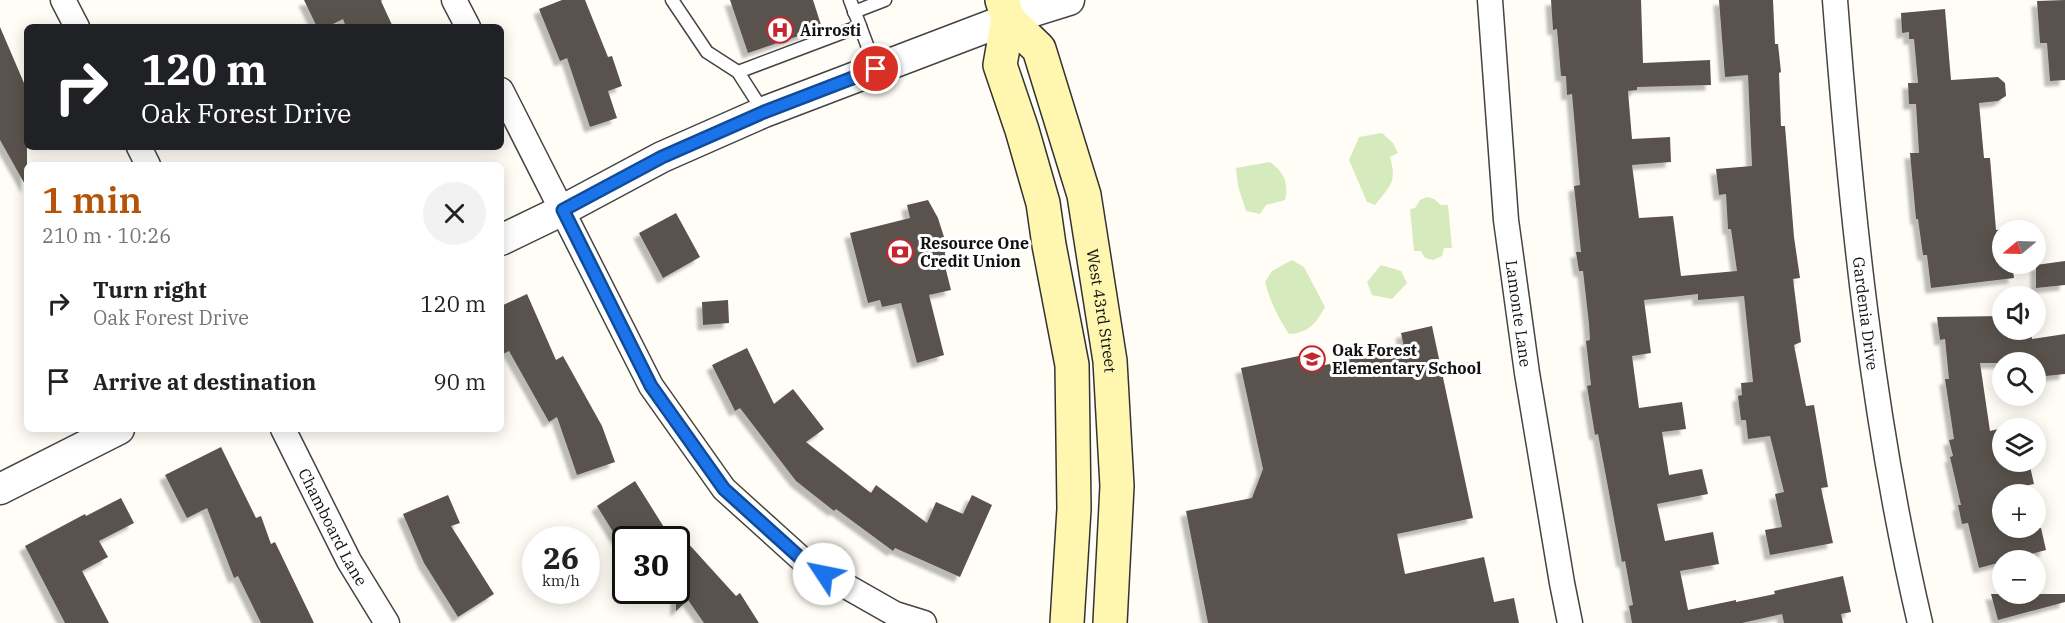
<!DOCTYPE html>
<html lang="en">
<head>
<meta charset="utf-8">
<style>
	body { margin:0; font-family:"IBM Plex Serif",serif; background:#f2f2f2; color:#222; height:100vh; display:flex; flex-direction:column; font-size:22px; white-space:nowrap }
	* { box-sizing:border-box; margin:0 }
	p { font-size:20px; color:#767676 }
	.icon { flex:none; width:33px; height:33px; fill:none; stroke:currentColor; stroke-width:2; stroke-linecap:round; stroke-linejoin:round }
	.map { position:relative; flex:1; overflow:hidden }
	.details { position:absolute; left:24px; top:162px; width:480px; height:270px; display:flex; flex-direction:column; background:#fff; border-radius:9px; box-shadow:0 3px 15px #0003 }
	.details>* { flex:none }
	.hud { position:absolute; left:24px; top:24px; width:480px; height:126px; border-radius:9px; box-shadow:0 3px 15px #0003; background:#202124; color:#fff; overflow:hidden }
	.needle { width:39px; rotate:251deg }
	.buttons { position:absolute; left:1992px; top:220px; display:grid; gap:12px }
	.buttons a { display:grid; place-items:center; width:54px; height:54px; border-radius:50%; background:#fff; box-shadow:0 3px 15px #0003; font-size:30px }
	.speed { position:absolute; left:522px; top:526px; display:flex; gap:12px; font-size:30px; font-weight:700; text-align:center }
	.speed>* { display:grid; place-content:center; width:78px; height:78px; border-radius:50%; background:#fff; box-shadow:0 3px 15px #0003; line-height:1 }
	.speed small { font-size:15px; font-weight:400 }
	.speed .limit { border:3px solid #111; border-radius:9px; background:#fff; color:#111 }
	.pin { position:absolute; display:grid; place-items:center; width:51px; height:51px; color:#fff; margin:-26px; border:3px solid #fff; border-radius:50%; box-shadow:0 2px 6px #0007 }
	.me { position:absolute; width:66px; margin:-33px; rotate:304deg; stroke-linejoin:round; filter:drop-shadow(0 0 4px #0008) }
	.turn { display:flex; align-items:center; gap:21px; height:126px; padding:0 18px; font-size:27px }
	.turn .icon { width:78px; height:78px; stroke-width:2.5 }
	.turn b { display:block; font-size:42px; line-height:51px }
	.round { display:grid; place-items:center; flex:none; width:63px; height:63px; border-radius:32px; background:#f2f2f2 }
	.overview { display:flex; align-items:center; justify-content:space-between; height:102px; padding:0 18px }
	h1 { font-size:36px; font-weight:600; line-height:45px; color:#b45309 }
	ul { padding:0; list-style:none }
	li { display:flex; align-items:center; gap:18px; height:78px; padding:0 18px }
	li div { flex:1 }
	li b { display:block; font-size:22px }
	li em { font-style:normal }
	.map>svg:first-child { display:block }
	.green { fill:#d5ebbd }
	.building { fill:#5a524d; filter:url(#shadow) }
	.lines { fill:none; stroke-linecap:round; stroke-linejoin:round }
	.service-casing { stroke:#444; stroke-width:15 }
	.minor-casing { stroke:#444; stroke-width:27 }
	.tertiary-casing { stroke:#444; stroke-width:33 }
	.secondary-casing { stroke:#333; stroke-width:36 }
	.service { stroke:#fff; stroke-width:12 }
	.minor { stroke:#fff; stroke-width:24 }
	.tertiary { stroke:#fff; stroke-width:30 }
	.secondary { stroke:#fff6b0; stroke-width:33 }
	.route-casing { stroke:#114b97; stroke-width:15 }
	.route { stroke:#1a73e8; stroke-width:10 }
	.labels { text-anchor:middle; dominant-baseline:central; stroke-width:6; stroke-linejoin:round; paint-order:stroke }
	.poi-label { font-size:16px; font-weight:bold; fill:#111; stroke:#fff; text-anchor:start }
	.street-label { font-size:16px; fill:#111; stroke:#fff }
</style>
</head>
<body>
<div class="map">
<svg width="2065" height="623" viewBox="0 0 2065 623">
	<defs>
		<filter id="shadow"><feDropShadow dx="-5.5" dy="5.5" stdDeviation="1.5" flood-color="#0004"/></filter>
	</defs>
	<rect width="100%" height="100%" fill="#fffdf5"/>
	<!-- green -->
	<g class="green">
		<path d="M1382,133l11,10 5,10 -8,4c7,25 1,28 -15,48l-8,-3 -18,-42 10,-23z"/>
		<path d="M1270,162c14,10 19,21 15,38l-19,5 -6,9 -14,-3 -8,-25 -2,-18z"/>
		<path d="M1427,197l7,2 7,6h7l4,43h-8l-2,8 -9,4 -8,-2 -4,-7h-7l-4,-42 5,-1 5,-8z"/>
		<path d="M1292,260l12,7 21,40c-9,16 -16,26 -36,27 -11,-16 -19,-33 -24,-52l7,-11z"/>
		<path d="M1381,265l20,6 6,12 -15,16 -20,-4 -5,-13z"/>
	</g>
	<!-- building -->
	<g class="building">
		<path d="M304,0h78l-1,1 12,26h-47l-3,-8 -16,8h-10z"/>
		<path d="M562,0h23l23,57 4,-1 10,30 -14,5 9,27 -27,9 -23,-69 -7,3 -21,-52z"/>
		<path d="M730,0h83l9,28 -74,25z"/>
		<path d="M1551,0h90l2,63 67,-3 1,25 -74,2v3l-9,1 4,48 38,-2 1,25 -39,3 7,53 34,-2 8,60 56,-5 -6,-42h-3l-2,-35 -7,1 -3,-26 36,-3 -4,-91 -23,2 -6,-77h54l2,44h3l3,28 -2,1 2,53h4l9,111 6,41 -7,1 8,63 -7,3 12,61 8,-1 14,82 -7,1 12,55 -63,12 -5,-25 17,-3 -7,-33 9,-2 -14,-56 -22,3 -2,-19h-5l-3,-24 4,-1 -1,-12 12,-1 -9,-86 -46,4v-6l-54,6 7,53 -19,3 7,52 43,-6 4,27 -24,3 7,43 33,-6 6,25 -51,10 8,37 48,-9 6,32 -39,7 8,39 48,-10v2l39,-8 -1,-3 69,-15 8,36 -10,2 2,9h-59l-2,-9 -40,9h-110l-3,-17 4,-1 -8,-44 -3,1 -24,-128 -3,1 -8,-49 4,-1 -5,-44 4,-1 -1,-16 -6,-53h-4l-3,-19h5l-7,-66 6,-1 -8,-91 -5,1 -1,-19h-5l-4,-47 -4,1z"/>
		<path d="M2065,0v80l-15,1 -3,-38h-7l-3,-42z"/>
		<path d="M1945,9l6,71 47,-3 7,6 1,13 -8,5 -19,2 5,55h6l6,72 11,-1 1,2h-6v33h10l2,14 -83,10 -4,-33h-4l-5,-36h-2l-6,-66h9l-3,-49h-7l-1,-21h10l-4,-44h-5v-7l-7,1 -1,-20z"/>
		<path d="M0,27l27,63v98l-27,-48z"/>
		<path d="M928,200l10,18 6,19 2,33 5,20 -22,5 15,60 -27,8 -16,-60 -19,4 -2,-7 -12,3 -18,-70 60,-15 -3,-13z"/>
		<path d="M676,213l24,44 -37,21 -24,-45z"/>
		<path d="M2065,261v24l-29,3v-23z"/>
		<path d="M527,294l29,66 7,-4 39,70 13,36 -38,13 -20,-58 -8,5 -40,-71 -8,4v-49z"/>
		<path d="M728,300l1,23 -26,2 -1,-23z"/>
		<path d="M2002,316v14h29l1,9 33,-5v40l-29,3v-14h-56l10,68 12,-3v34h27l5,22 -20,4 2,7h-14v33h39l5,22 -67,18 -11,-45 -6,1 -4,-19h3l-11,-48 3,-1 -4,-16 5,-1 -9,-60h4l-4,-40 -5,1 -3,-23z"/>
		<path d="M1432,326l41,192 -76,16 8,40 79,-17 10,45 20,-4 5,25h-311l-22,-112 66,-13 11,-29 -22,-101 72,-15 3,14 88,-20 -3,-14z"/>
		<path d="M747,348l27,56 19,-15 31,40 -18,13 65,51 5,-8 51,38 9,-21 27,12 9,-19 20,10 -32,72 -65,-29 -2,3 -57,-42 -2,2 -38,-30 -56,-73 -5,3 -23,-46z"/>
		<path d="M221,447l35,71 5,-2 10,28 4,-2 39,81h-53l-23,-47 -4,2 -27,-70 -20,10 -22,-43z"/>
		<path d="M635,481l37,59h-54l-21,-34z"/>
		<path d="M448,495l12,28 -9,3 43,68 -36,23 -34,-54 -21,-49z"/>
		<path d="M121,498l13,25 -35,18 9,16 -26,14 27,52h-44l-40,-77 60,-32 1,2z"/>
		<path d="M676,530l60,66 4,-3 19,30h-55l-16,-23 -12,11z"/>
		<path d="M1991,594h74v8l-67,18z"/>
	</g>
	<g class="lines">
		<!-- service casing -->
		<g class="service-casing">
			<g id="service">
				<path d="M672,0l35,52 31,20 25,39"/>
				<path d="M854,12l31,-12"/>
				<path d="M860,26l16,43"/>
				<path d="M738,72l122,-46 -10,-26"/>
			</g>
		</g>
		<!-- minor casing -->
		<g class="minor-casing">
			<g id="minor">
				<path d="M63,0l14,27"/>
				<path d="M454,0l14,27"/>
				<path id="s1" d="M1490,0l16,220 21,153 35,210 8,40"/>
				<path id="s2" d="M1835,0c16,209 37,418 85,623"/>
				<path d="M501,90l150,296 73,103 83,75 88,50 29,9"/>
				<path d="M139,147l9,18"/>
				<path id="s3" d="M283,429l66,132 38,62"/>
			</g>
		</g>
		<!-- tertiary casing -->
		<g class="tertiary-casing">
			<g id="tertiary">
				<path d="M501,240l62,-30 99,-53 102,-45 244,-93 61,-19"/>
				<path d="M0,489l119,-60"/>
			</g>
		</g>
		<!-- secondary casing -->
		<g class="secondary-casing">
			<g id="secondary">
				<path id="s4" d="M1002,0l6,19 31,30 45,146 26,166 7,125 -7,137"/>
				<path d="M1008,19l-8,46 22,65 21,73 6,42 23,120 2,144 -7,114"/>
			</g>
		</g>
		<!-- service -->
		<use href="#service" class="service"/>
		<!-- minor -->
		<use href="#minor" class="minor"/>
		<!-- tertiary -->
		<use href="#tertiary" class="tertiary"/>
		<!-- secondary -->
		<use href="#secondary" class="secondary"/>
	</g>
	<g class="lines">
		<!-- route casing -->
		<g class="route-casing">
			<path id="route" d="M824,574l-17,-10 -83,-75 -73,-103 -88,-176 99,-53 102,-45 112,-43"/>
		</g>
		<!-- route -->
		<use href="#route" class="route"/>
	</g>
	<!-- icons -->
	<defs>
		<g id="hospital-ring" transform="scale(1.35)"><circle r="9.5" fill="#fff" stroke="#c4262e" stroke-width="1.5"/><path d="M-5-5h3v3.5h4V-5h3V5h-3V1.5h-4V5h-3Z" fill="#c4262e"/></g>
		<g id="bank-ring" transform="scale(1.35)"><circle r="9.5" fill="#fff" stroke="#c4262e" stroke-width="1.5"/><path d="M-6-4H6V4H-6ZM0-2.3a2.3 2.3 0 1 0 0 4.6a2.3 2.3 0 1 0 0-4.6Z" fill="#c4262e"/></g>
		<g id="school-ring" transform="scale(1.35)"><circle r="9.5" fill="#fff" stroke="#c4262e" stroke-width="1.5"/><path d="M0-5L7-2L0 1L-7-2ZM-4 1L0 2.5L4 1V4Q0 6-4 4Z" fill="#c4262e"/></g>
	</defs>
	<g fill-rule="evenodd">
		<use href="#hospital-ring" x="780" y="30"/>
		<use href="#bank-ring" x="900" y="252"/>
		<use href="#school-ring" x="1312" y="359"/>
	</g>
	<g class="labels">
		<!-- poi labels -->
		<g class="poi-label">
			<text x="800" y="30">Airrosti</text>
			<text x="920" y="243">Resource One<tspan x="920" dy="18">Credit Union</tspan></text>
			<text x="1332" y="350">Oak Forest<tspan x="1332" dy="18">Elementary School</tspan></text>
		</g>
		<!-- street labels -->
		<g class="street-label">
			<text stroke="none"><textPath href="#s4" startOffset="333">West 43rd Street</textPath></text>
			<text stroke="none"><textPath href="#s1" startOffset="315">Lamonte Lane</textPath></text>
			<text stroke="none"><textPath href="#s2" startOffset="315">Gardenia Drive</textPath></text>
			<text stroke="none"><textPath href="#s3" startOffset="110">Chamboard Lane</textPath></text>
		</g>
	</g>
</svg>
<div class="buttons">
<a><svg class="needle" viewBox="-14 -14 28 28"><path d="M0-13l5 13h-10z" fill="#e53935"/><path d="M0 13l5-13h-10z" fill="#767676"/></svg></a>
<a><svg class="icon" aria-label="sound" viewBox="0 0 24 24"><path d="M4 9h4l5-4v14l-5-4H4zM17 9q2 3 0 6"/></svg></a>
<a><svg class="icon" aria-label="search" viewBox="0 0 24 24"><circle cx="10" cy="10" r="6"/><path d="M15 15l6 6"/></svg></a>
<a><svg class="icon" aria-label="layers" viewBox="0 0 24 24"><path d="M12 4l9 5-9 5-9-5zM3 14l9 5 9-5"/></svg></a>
<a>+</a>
<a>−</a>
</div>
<div class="speed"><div>26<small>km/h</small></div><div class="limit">30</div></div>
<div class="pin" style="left:876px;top:69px;background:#d93025"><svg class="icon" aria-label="arrive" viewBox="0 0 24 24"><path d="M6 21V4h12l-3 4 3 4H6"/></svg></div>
<svg class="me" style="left:824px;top:574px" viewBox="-20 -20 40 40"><circle r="19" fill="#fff"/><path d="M0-13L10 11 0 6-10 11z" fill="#1a73e8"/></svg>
<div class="hud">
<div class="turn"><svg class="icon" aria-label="right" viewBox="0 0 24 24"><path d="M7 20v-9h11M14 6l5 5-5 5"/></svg><div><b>120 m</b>Oak Forest Drive</div></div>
</div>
<section class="details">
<div class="overview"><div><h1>1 min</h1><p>210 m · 10:26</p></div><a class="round"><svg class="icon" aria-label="close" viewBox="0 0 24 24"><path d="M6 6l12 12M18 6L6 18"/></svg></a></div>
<ul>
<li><svg class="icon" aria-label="right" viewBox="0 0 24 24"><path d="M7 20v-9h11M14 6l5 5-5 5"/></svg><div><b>Turn right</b><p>Oak Forest Drive</p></div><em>120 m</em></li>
<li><svg class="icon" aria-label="arrive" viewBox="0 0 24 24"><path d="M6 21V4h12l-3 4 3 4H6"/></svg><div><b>Arrive at destination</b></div><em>90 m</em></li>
</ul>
</section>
</div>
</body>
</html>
